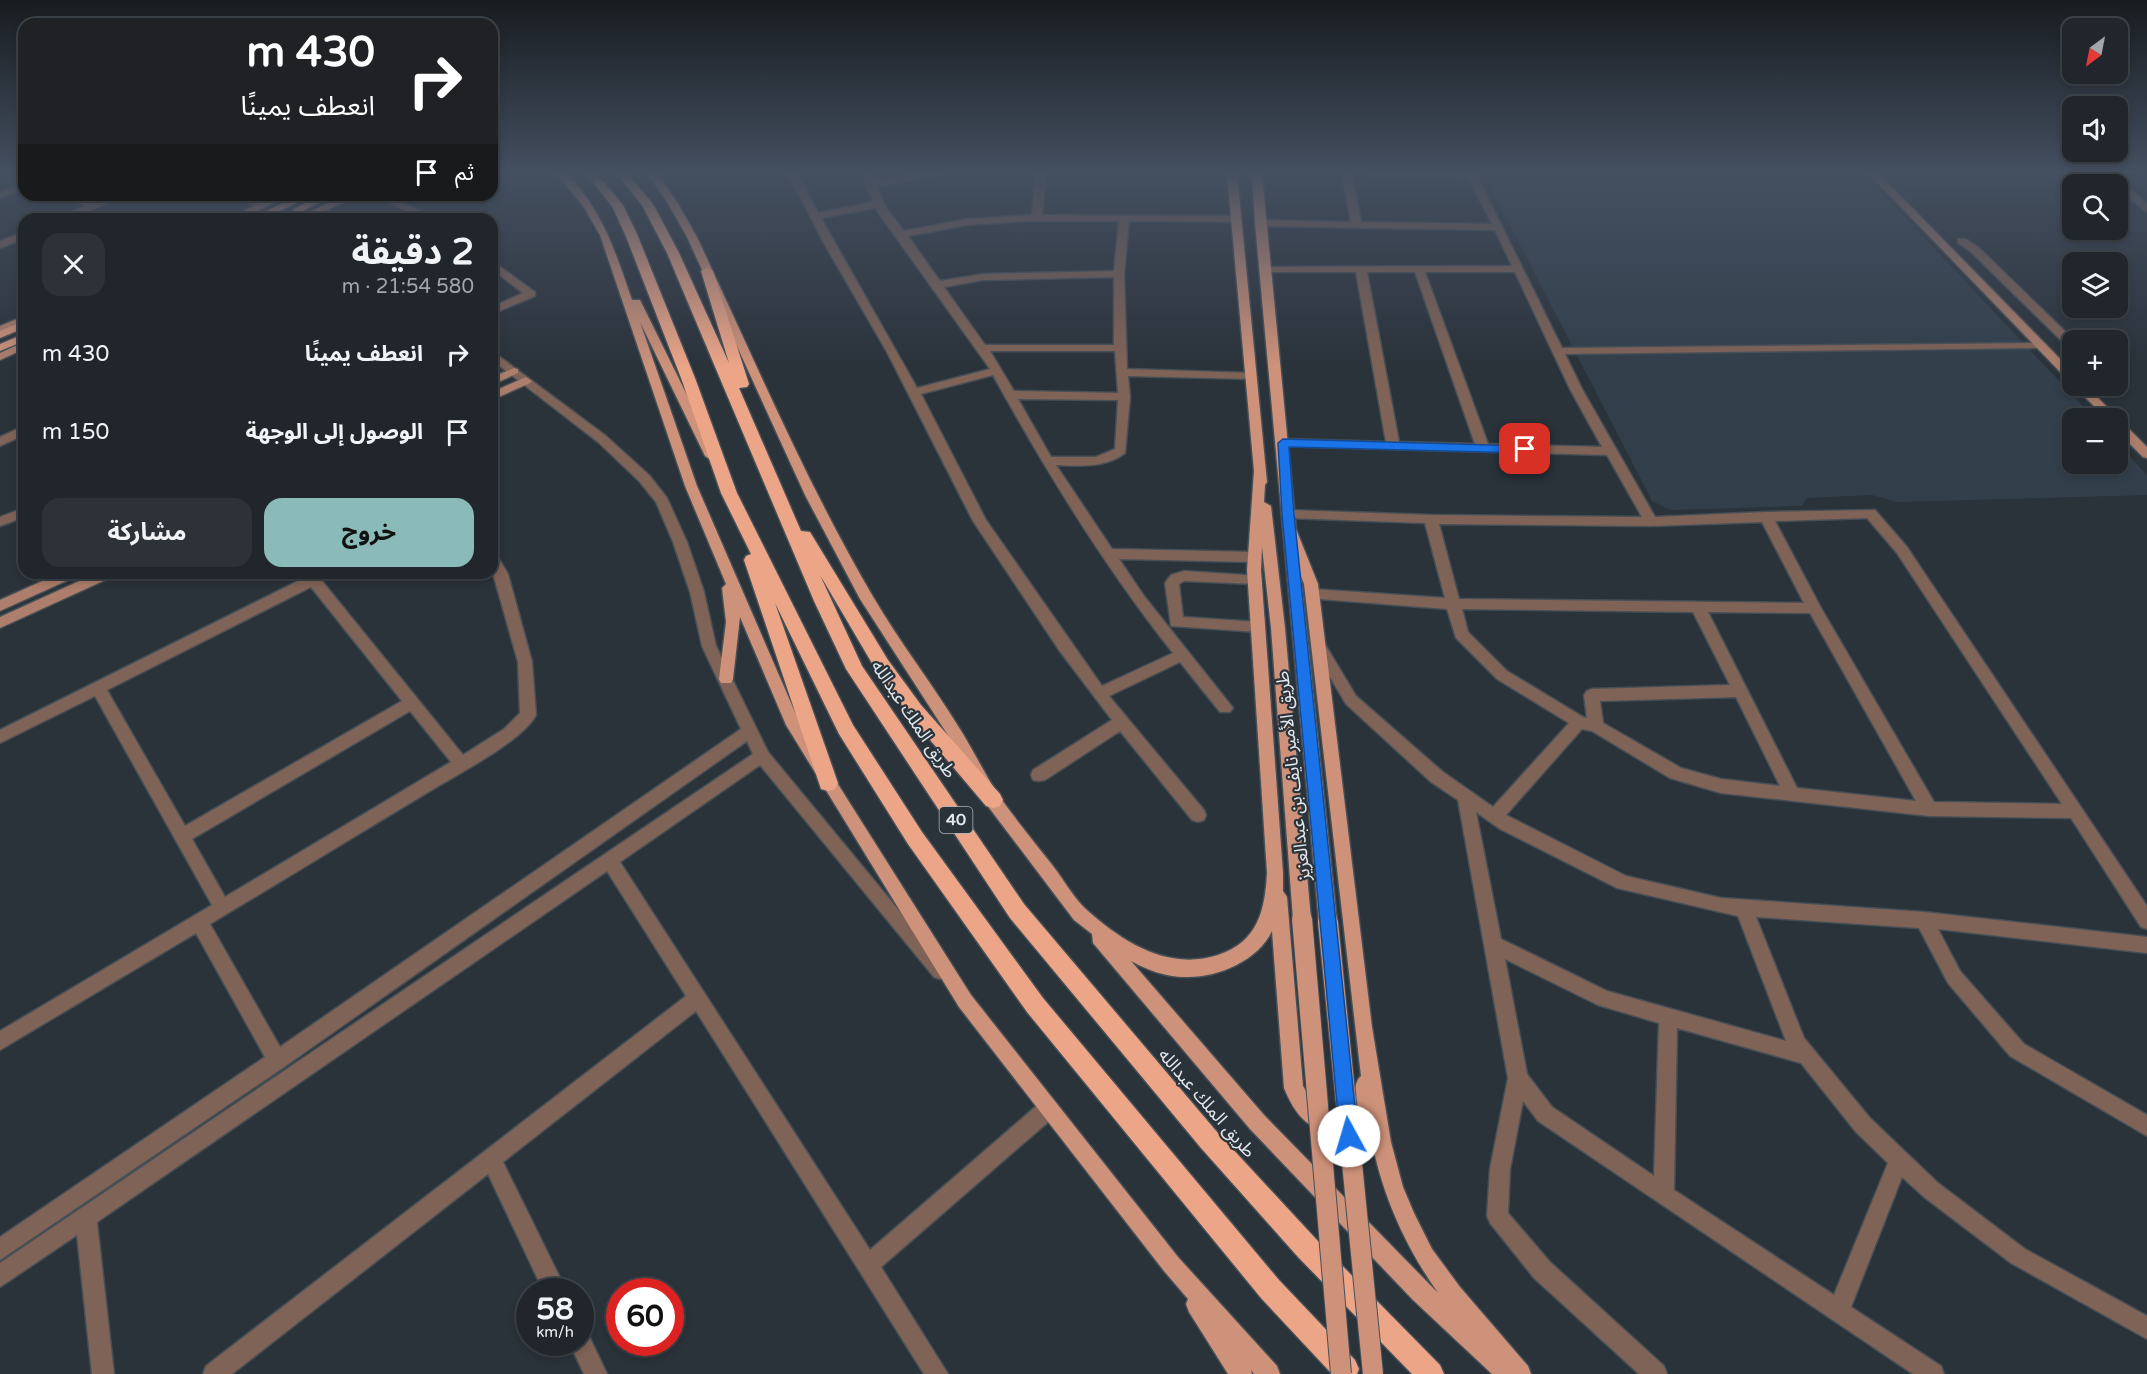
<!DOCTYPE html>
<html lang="ar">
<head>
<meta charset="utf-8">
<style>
	body { margin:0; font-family:"Varela Round","Noto Sans Arabic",sans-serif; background:#2d3238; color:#f1f3f6; direction:rtl; height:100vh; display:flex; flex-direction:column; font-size:22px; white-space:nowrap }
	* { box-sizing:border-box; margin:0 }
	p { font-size:20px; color:#a2a5a9 }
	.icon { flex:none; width:33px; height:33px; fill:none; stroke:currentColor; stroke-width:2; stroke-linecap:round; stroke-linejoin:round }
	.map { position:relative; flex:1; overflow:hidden; direction:ltr }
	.details { position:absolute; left:18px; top:213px; width:480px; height:366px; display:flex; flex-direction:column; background:#20262c; border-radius:18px; box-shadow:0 3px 9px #0003,0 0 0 2px #3d4348; direction:rtl }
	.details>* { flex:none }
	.hud { position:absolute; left:18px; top:18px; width:480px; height:183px; border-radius:18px; box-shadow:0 3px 9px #0003,0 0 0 2px #3d4348; direction:rtl; background:#202124; color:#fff; overflow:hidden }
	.needle { width:39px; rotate:212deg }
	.controls { position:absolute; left:2062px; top:18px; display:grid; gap:12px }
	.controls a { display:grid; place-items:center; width:66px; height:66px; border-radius:12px; background:#20262c; box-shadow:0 3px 9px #0003,0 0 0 2px #3d4348; font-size:30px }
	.speed { position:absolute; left:516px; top:1278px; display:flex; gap:12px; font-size:30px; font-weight:700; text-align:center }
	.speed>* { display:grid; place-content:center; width:78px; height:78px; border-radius:50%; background:#20262c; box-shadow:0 3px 9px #0003,0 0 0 2px #3d4348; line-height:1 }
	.speed small { font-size:15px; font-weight:400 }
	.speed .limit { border:9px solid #d22; background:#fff; color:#111 }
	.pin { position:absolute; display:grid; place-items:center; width:51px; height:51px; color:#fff; margin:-26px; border-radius:12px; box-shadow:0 3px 9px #0006 }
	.me { position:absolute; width:66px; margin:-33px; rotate:354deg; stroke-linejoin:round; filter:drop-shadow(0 0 4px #0008) }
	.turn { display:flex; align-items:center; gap:21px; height:126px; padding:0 24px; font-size:27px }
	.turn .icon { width:78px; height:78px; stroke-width:2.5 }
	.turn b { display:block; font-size:42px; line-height:51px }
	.then { display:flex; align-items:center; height:57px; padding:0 24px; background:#0003; gap:12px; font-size:22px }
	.round { display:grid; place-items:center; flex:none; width:63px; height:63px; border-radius:18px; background:#2d3238 }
	.overview { display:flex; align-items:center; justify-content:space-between; height:102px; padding:0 24px }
	h1 { font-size:36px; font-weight:700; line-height:45px }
	.primary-button { display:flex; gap:12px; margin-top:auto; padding:12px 24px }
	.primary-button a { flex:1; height:69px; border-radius:18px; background:#8bbbb9; color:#111; font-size:24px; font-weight:700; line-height:69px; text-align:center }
	.primary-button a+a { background:#2d3238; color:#f1f3f6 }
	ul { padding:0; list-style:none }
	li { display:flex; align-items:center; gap:18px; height:78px; padding:0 24px }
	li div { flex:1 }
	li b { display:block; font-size:22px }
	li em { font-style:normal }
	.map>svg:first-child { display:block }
	.built { fill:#323f4b }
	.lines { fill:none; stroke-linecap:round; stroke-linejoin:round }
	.street-casing { stroke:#474f56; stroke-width:3 }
	.secondary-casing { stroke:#474f56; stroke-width:3 }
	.primary-casing { stroke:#474f56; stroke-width:3 }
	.highway-casing { stroke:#474f56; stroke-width:3 }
	.street { fill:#806357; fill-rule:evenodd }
	.secondary { fill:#ac7e6b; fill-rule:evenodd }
	.primary { fill:#ce927a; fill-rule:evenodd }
	.highway { fill:#eda588; fill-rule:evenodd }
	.primary-bridge-casing { stroke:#474f56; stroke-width:22; stroke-linecap:butt }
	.primary-bridge { stroke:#ce927a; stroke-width:20 }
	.route { fill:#1a73e8; stroke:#114b97; stroke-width:1.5 }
	.labels { text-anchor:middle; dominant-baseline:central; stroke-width:4.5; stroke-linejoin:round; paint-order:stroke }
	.shield { fill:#2a323a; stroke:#abb1b7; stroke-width:1.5 }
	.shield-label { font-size:16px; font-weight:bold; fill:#e2e7ec }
	.street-label { font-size:18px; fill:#e2e7ec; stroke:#2a323a }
</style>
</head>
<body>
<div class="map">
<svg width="2147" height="1374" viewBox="0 0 2147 1374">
	<rect width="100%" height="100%" fill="#2a323a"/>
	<!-- built -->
	<path class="built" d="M1864,174l230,244h-21v46h45v-20l29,31v20l-250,7 -25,-7 -65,3 -5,8 -131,4 -19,-9 -168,-326z"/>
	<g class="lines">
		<!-- street casing -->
		<g class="street-casing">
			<g id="street">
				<path d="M788,174h9l21,39 55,-11 -7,-17 -1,-11h10l1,7 43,-7h25l-67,13 9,21 18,23 63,-12 65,-4 4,-41h10l-4,41 194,1 5,3 -5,3 -107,-1 -5,53 3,95 124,4 6,4 -2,2 -127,-3 2,21 -5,56c-19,15 -45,13 -69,12l56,84 143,3 7,5 -7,5 -136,-3 25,37 89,112 -3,4h-10l-40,-50 -71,34 95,114 2,5 -2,5 -6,2 -6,-2 -72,-89 -75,49 -6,1 -6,-1 -2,-5 2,-5 79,-50 -53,-70 -86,-129 -86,-169 -62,-107zM875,208l115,161 -73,19 -96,-170zM1028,221h91l-5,50 -131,3 -43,7 -32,-45 59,-11zM1114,277v68h-129l-41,-58 39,-7zM990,351h125l3,42 -104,-2zM993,375c54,98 111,191 180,278l-71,33 -116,-166 -65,-126zM1018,399l100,1 -3,49 -19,8h-45z"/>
				<path d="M1342,174h10l9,48 131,2 -23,-45 -98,-2 -4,-3h109l86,174 482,-5 2,2 -6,3 -475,6 17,35 73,128 111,-5 109,-2 32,37 240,359v23l-6,-2 -70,-109 -142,-2 -208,-23 -51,-15 -78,-47 -10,-2 -76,86 120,61 95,22 203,14 223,25v16l-209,-24 22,42 64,73 123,71v21l-137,-80 -62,-73 -29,-55 -163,-11 48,121 66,80 68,65 87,66 122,67v23l-136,-76 -87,-66 -22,-20 -51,130 90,59 3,8h-31l-375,-253 -15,-20 -13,68 -2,44 42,49 114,104 3,8h-28l-105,-96 -44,-55 -3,-7 3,-47 18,-91 -50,-278 -27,-18 -85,-78 -35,-59 7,-5 5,1 33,55 87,76 50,35 76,-84 -72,-44 -41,-41 -9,-29 -140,-11 -2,-4 2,-4 5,-1 133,9 -20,-75 -137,-5 -7,-4 7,-4 143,5 211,2 -35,-62 -328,-9 -2,-3 6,-4 103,3 -30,-170h-92l-4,-1v-4l252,-1 -17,-36 -235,-4 -5,-3 5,-3 91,2zM1367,272h48l60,172 -76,-2zM1425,272h90l55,117 32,58 -114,-3zM1867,518l30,35 165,251 -128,-2 -113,-194 -46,-87zM1762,522l42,81 -345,-4 -20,-75 212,2zM1462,609l231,3 37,73 -138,4 -5,2 -3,4 3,23 -4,-1 -76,-46 -39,-39zM1708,612l102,1 106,188 -119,-13zM1736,697l44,89 -59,-7 -40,-11 -78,-45 -3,-22zM1476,812l24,17 117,59 121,28 48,125 -179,-50 -106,-52zM1505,959l93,46 61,18 -5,153 -102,-69 -25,-33zM1677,1028l124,35 55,69 32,31 -54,132 -160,-105z"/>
				<path d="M2103,174h10l34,30v8l-29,-23v-5h-5z"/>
				<path d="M24,182v6l-24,10v-6z"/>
				<path d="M65,195h13l15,8 19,-8h13l-54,24h-14l28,-13z"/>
				<path d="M232,195h13l21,11 -8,2z"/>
				<path d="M373,195h13l51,24h-13z"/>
				<path d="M24,232v7l-24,9v-7z"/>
				<path d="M1958,239h8l13,9 95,92 -1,9 -4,-1 -98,-96 -13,-9z"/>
				<path d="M492,261l43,31v4l-43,18v-7l31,-14 -31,-24z"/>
				<path d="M492,351l114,85 43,39 18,23 20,44 17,50 12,54 52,106 181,219 -3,6 -6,2 -6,-2 -174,-212 -140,97 250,388 171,-148 7,-3 7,3 3,7 -3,7 -174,151 67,107h-24l-228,-363 -193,151 64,130h-23l-56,-118 -256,200h-29l3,-8 480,-370 -79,-125 -510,351 17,152h-22l-15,-139 -77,52v-24l753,-509 -6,-13 -463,326 -284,193v-23l265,-180 -69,-124 -196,117v-19l212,-126 -117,-209 -95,47v-13l314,-157h19l-11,8 141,174 41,-26 16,-16 -2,-51 -26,-92v-16l5,2 11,18 24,88 4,53c-14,27 -84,62 -111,79 -72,43 -143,87 -215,130l70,123 461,-318 -39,-83 -12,-54 -17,-50 -17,-40 -17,-21 -41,-39 -106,-82zM311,587l91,114 -217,125 -78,-136zM410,711l41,51 -226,135 -33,-58z"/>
				<path d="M2073,360v8l-5,3h-8v-4z"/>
				<path d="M24,426v9l-24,11v-9z"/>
				<path d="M24,508v9l-24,9v-9z"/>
				<path d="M1184,571l76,5 2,3 -7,5 -71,-3 -5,3 4,33 75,5 7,5 -2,4 -5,1 -87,-6 -6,-43 6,-8z"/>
				<path d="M580,1331l8,3 19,40h-23l-15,-32h11z"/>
			</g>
		</g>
		<!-- secondary casing -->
		<g class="secondary-casing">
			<g id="secondary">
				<path d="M1869,174h10l194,198v11l-4,-2z"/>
				<path d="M277,195h13l-50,24h-13z"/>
				<path d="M345,195h13l-49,24h-13z"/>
				<path d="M24,316v7l-24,10v-7z"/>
				<path d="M24,342v7l-24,11v-7z"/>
				<path d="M514,368l4,1v4l-26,12v-8z"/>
				<path d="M526,377l6,4 -2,2 -38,17v-8z"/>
				<path d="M2074,386h12l32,32h-12z"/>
				<path d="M2118,421l4,1 25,25v11l-4,-1 -25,-25z"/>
				<path d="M60,573h19l-2,3 -77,35v-11z"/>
				<path d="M97,573h19l-2,3 -114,52v-11z"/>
			</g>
		</g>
		<!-- primary casing -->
		<g class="primary-casing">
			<g id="primary">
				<path d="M557,174h10c37,39 48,77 65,126h8l1,2 76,154 -6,4 -6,-4 -65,-134 57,164 101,233 36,59 137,217 207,262 99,109 3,8h-26l-3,-4 1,4h-24l-39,-62 -3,-8 2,-5 -24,-28 -205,-264 -173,-282 -46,-108 -7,62 -2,4h-10l-2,-4 7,-57 -4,-34 4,-4 -41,-98 -85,-251 -17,-29z"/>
				<path d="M648,174h9l20,28 20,35c56,120 108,243 175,358 28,48 62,91 91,139 12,20 23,42 36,62 17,24 36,47 54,70 11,14 21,33 35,45 36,32 81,60 130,44 40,-13 47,-45 49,-82l-20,-303 7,-99 -27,-297h10l30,308 -2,3 -1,17 7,4 14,122 26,291 -3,6 -6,2 -6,-2 -3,-6 -22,-291 -9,-81 -1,23 22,303v18l4,6 16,189c7,13 16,25 30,29 30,7 15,-29 28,-39l-57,-492 -3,-8 36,346 -3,6 -6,2 -6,-2 -3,-6 -64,-699 -3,-49h10l34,355 22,55 54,443 19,115 12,45 11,26 18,36 28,38 68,79 3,8h-39l-79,-74 -163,-171 -157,-186 -1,-9 -18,-14 -87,-115 -36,-65 -91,-141 -55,-104 -118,-258 -20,-35zM1272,931l12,157c5,12 11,24 21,33 16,14 52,23 63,-2 9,64 33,121 70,174l-174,-178 -133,-154c16,9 35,16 54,16 32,1 73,-16 87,-46z"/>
				<path d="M300,195h13l-50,24h-13z"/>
				<path d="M322,195h13l-35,17 -8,-2z"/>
				<path d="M24,321v7l-24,10v-7z"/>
				<path d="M24,334v7l-24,10v-7z"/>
			</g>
		</g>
		<!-- highway casing -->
		<g class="highway-casing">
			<g id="highway">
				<path d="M586,174h11l26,31 14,29 58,144 42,115 116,232 69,107 121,166 236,282 76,80 4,9 -2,5h-25l-71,-76 -234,-286 -119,-168 -69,-110 -64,-131 63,180 -3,6 -7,2 -7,-2 -77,-229 2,-4 5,-2 -30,-61 -40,-115 -56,-144 -13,-28z"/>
				<path d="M617,174h11l25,30 26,49 50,110 -28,-92 6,-4 6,4 36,113 -2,3 -8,1 62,143 9,1 78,128 33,45 79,89 3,6 -3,6 -7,2 -7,-2 -77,-91 -33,-45 -56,-95 42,91 162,238 193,228 99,107 124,126 4,9h-32l-114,-117 -97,-109 -191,-230 -164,-249 -32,-68 -147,-348 -25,-48z"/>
			</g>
		</g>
		<!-- street -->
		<use href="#street" class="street"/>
		<!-- secondary -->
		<use href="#secondary" class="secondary"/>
		<!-- primary -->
		<use href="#primary" class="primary"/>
		<!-- highway -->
		<use href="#highway" class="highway"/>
		<!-- primary-bridge casing -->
		<g class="primary-bridge-casing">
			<g id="primary-bridge">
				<path d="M1302,919l39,455"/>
				<path d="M1328,922l45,452"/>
			</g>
		</g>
		<!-- primary-bridge -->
		<use href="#primary-bridge" class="primary-bridge"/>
	</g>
	<!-- sky -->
	<linearGradient id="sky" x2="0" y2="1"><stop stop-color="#171c20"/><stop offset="0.47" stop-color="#444f60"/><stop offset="1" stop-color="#444f60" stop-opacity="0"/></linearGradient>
	<rect width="2147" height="367" fill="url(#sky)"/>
	<!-- route -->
	<path class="route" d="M1283,439l242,7 5,3 -5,4 -236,-6 5,67 64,622 -2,7 -7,2 -6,-2 -3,-7 -58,-622 -4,-71z"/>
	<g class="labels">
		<!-- shield labels -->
		<rect class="shield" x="939.5" y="807" width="33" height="26" rx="4.5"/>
		<g class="shield-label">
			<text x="956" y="820">40</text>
		</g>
		<!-- street labels -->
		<g class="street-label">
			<text transform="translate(914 719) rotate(56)">طريق الملك عبدالله</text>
			<text transform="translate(1293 776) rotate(-96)">طريق الأمير نايف بن عبدالعزيز</text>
			<text transform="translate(1207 1103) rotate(49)">طريق الملك عبدالله</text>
		</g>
	</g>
</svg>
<div class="controls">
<a><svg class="needle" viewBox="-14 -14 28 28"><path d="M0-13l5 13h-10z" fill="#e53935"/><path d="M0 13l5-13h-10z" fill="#a2a5a9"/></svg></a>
<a><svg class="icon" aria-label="sound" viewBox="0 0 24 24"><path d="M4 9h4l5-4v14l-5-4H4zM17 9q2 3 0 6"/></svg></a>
<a><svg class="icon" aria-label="search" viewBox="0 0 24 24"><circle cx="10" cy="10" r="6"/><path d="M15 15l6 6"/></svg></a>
<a><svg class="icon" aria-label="layers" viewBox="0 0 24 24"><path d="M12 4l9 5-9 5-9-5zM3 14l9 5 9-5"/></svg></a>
<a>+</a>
<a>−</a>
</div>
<div class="speed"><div>58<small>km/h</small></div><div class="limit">60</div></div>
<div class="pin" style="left:1525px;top:449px;background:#d93025"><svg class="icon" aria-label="arrive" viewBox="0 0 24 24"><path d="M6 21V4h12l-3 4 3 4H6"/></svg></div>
<svg class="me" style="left:1349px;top:1136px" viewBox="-20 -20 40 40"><circle r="19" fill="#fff"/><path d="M0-13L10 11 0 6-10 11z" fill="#1a73e8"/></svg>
<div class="hud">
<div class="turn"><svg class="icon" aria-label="right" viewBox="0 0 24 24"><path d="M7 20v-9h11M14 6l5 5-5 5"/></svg><div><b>430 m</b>انعطف يمينًا</div></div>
<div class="then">ثم<svg class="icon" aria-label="arrive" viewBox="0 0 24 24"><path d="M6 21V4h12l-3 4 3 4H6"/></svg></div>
</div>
<section class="details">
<div class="overview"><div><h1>2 دقيقة</h1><p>580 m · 21:54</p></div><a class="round"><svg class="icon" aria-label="close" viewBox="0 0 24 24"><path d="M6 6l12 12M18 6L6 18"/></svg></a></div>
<ul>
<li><svg class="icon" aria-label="right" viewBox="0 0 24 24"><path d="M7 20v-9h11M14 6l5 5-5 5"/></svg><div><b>انعطف يمينًا</b></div><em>430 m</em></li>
<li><svg class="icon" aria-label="arrive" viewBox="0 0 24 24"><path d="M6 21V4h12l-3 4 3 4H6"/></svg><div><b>الوصول إلى الوجهة</b></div><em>150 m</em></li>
</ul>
<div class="primary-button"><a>خروج</a><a>مشاركة</a></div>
</section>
</div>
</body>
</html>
